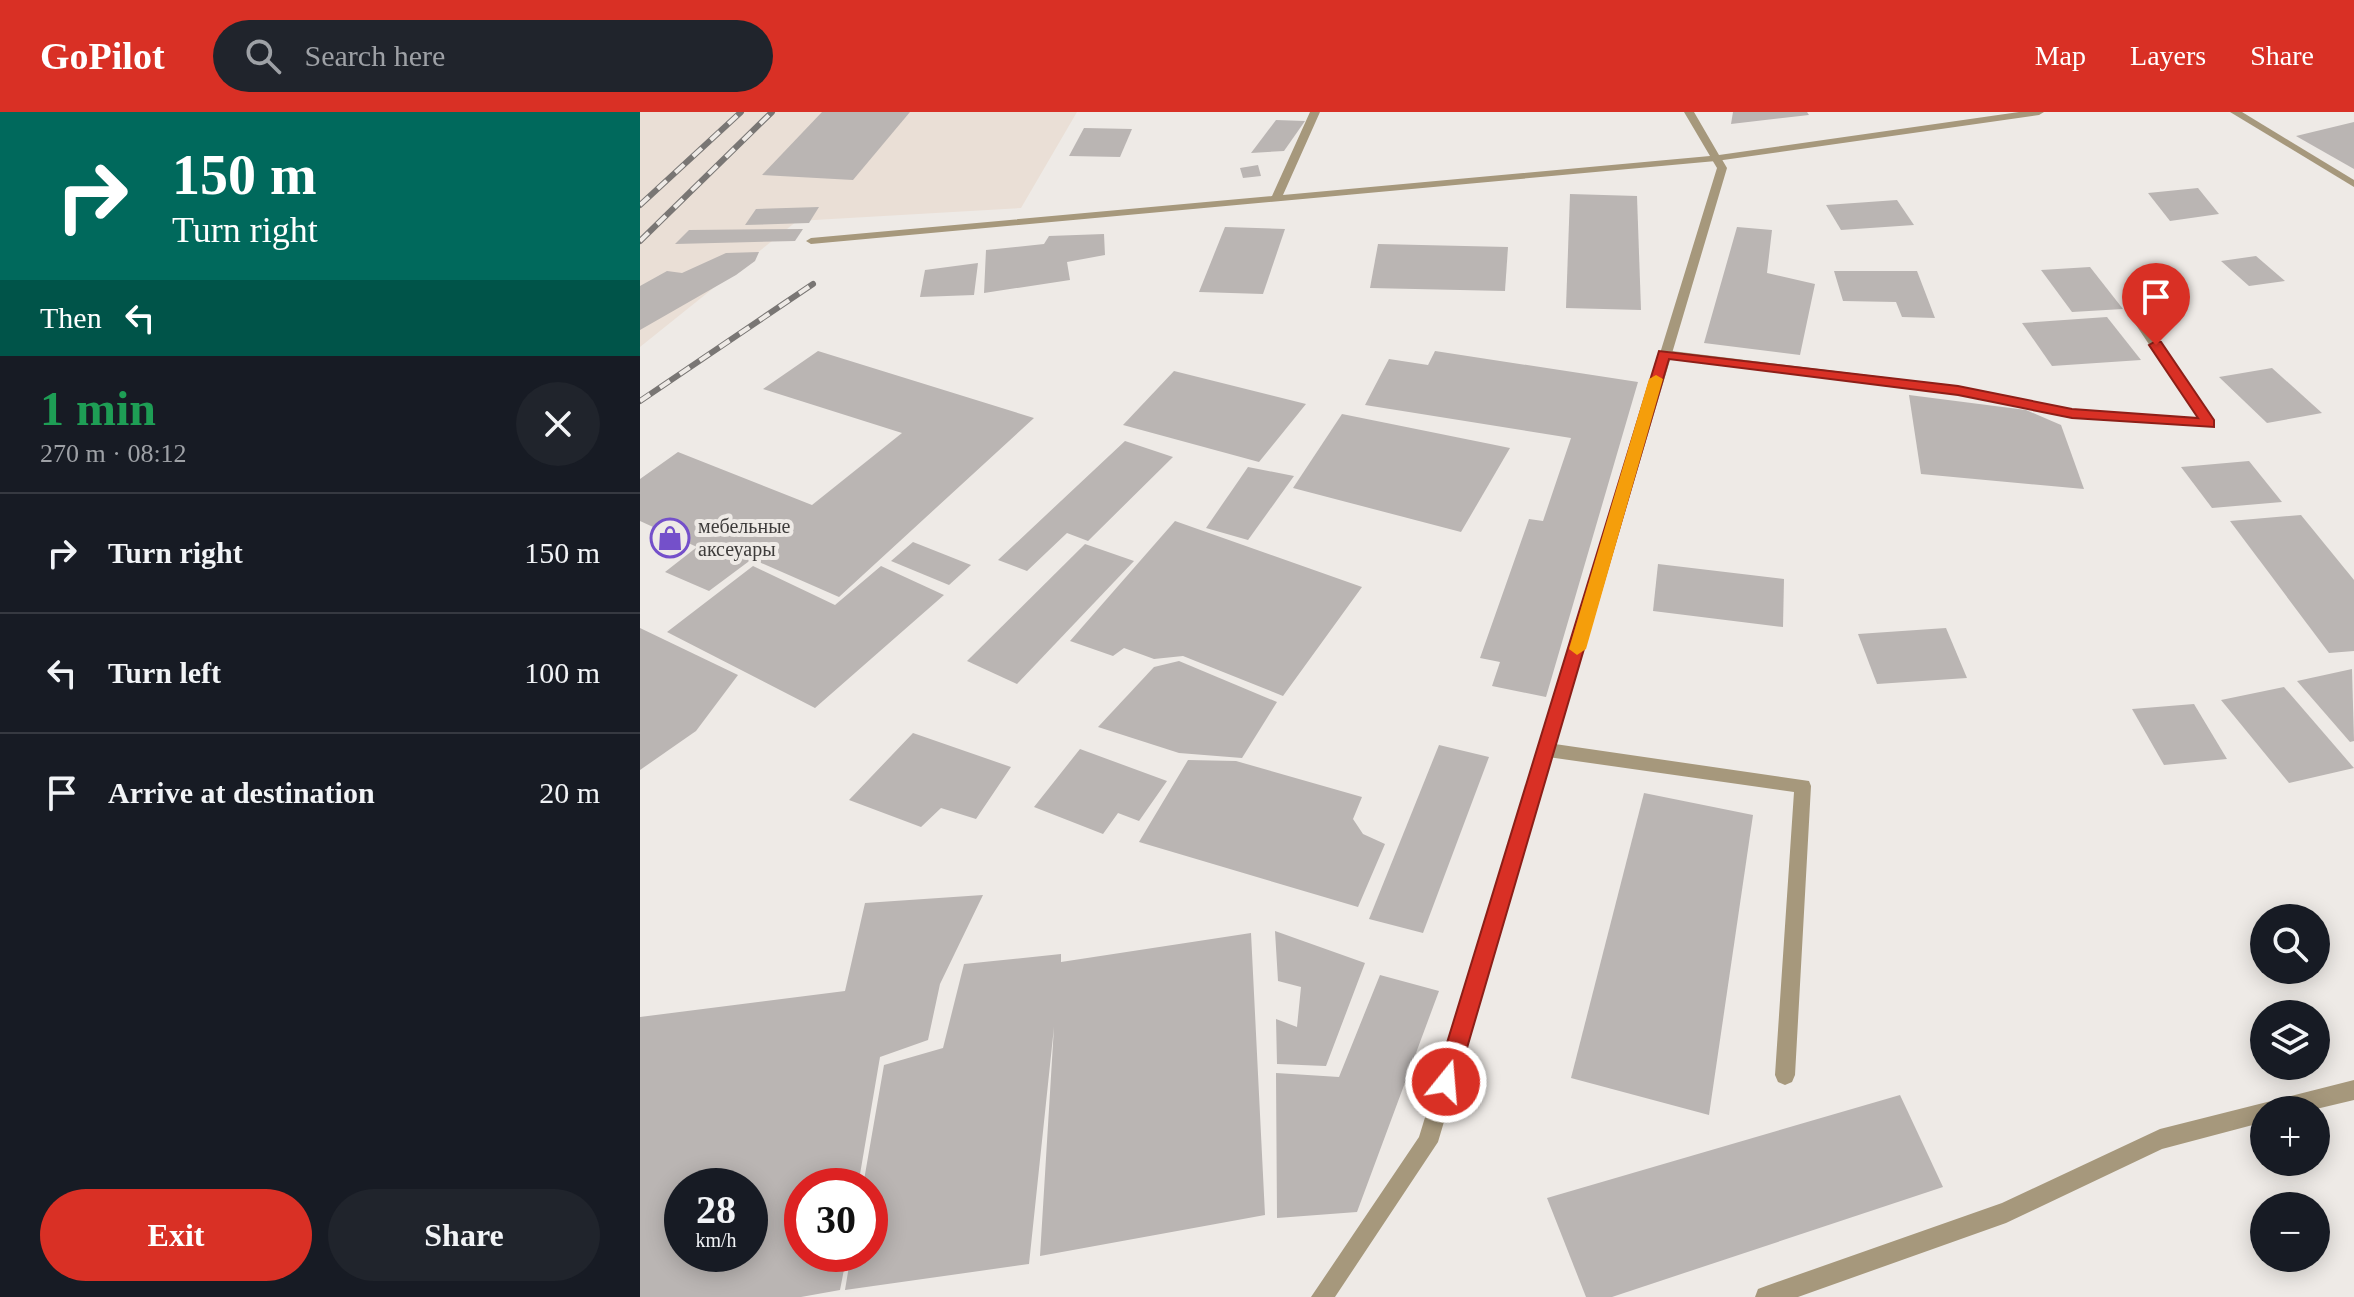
<!DOCTYPE html>
<html lang="en">
<head>
<meta charset="utf-8">
<style>
	body { margin:0; font-family:"Times New Roman",serif; background:#20242c; color:#f1f3f6; height:100vh; display:flex; flex-direction:column; font-size:30px; white-space:nowrap }
	* { box-sizing:border-box; margin:0 }
	p { font-size:26px; color:#9ea1a6 }
	.icon { flex:none; width:44px; height:44px; fill:none; stroke:currentColor; stroke-width:2; stroke-linecap:round; stroke-linejoin:round }
	.map { position:relative; flex:1; overflow:hidden }
	.panel { display:flex; flex-direction:column; background:#171b24; width:640px }
	.panel>* { flex:none }
	.guide { background:#00695c; color:#fff; overflow:hidden }
	.fabs { position:absolute; left:1610px; top:792px; display:grid; gap:16px }
	.fabs a { display:grid; place-items:center; width:80px; height:80px; border-radius:50%; background:#171b24; box-shadow:0 4px 20px #0003; font-size:40px }
	.speed { position:absolute; left:24px; top:1056px; display:flex; gap:16px; font-size:40px; font-weight:700; text-align:center }
	.speed>* { display:grid; place-content:center; width:104px; height:104px; border-radius:50%; background:#171b24; box-shadow:0 4px 20px #0003; line-height:1 }
	.speed small { font-size:20px; font-weight:400 }
	.speed .limit { border:12px solid #d22; background:#fff; color:#111 }
	.pin { position:absolute; display:grid; place-items:center; width:68px; height:68px; color:#fff; margin:-82px -34px; border-radius:50% 50% 50% 0; rotate:-45deg; box-shadow:0 0 8px #0007 }
	.pin .icon { rotate:45deg }
	.me { position:absolute; width:88px; margin:-44px; rotate:17deg; stroke-linejoin:round; filter:drop-shadow(0 0 6px #0008) }
	.turn { display:flex; align-items:center; gap:28px; height:168px; padding:0 40px; font-size:36px }
	.turn .icon { width:104px; height:104px; stroke-width:2.5 }
	.turn b { display:block; font-size:56px; line-height:68px }
	.then { display:flex; align-items:center; height:76px; padding:0 40px; background:#0003; gap:16px; font-size:30px }
	.round { display:grid; place-items:center; flex:none; width:84px; height:84px; border-radius:42px; background:#20242c }
	.head { display:flex; align-items:center; justify-content:space-between; height:136px; padding:0 40px }
	h1 { font-size:48px; font-weight:600; line-height:60px; color:#1e9e55 }
	.action { display:flex; gap:16px; margin-top:auto; padding:16px 40px }
	.action a { flex:1; height:92px; border-radius:48px; background:#d93025; color:#fff; font-size:32px; font-weight:600; line-height:92px; text-align:center }
	.action a+a { background:#20242c; color:#f1f3f6 }
	ul { padding:0; list-style:none }
	li { display:flex; align-items:center; gap:24px; height:120px; padding:0 40px; border-top:2px solid #363941 }
	li div { flex:1 }
	li b { display:block; font-size:30px }
	li em { font-style:normal }
	header { display:flex; align-items:center; gap:48px; box-sizing:border-box; height:112px; padding:0 40px; background:#d93025; color:#fff }
	header strong { font-size:38px }
	nav { display:flex; gap:44px; margin-inline-start:auto; font-size:28px }
	.search { width:560px; height:72px; background:#20242c; display:flex; align-items:center; gap:20px; box-sizing:border-box; padding:0 28px; border-radius:44px; color:#9ea1a6; font-size:30px }
	main { display:flex; flex:1; min-height:0 }
	.map>svg:first-child { display:block }
	.built { fill:#eadfd6 }
	.building { fill:#bab5b3; fill-rule:evenodd }
	.lines { fill:none; stroke-linecap:round; stroke-linejoin:round }
	.lane { fill:#a6987c; fill-rule:evenodd }
	.street { fill:#a6987c; fill-rule:evenodd }
	.rail-casing { stroke:#797674; stroke-width:6 }
	.rail { stroke:#eeeae6; stroke-width:4; stroke-dasharray:12; stroke-linecap:butt }
	.route { fill:#d93025; stroke:#8d1f18; stroke-width:2 }
	.slow { fill:#f59e0b }
	.labels { text-anchor:middle; dominant-baseline:central; stroke-width:8; stroke-linejoin:round; paint-order:stroke }
	.poi-label { font-size:20px; fill:#3e3c3b; stroke:#eeeae6; text-anchor:start }
</style>
</head>
<body>
<header>
<strong>GoPilot</strong>
<div class="search"><svg class="icon" aria-label="search" viewBox="0 0 24 24"><circle cx="10" cy="10" r="6"/><path d="M15 15l6 6"/></svg>Search here</div>
<nav><a>Map</a><a>Layers</a><a>Share</a></nav>
</header>
<main>
<section class="panel">
<div class="guide">
<div class="turn"><svg class="icon" aria-label="right" viewBox="0 0 24 24"><path d="M7 20v-9h11M14 6l5 5-5 5"/></svg><div><b>150 m</b>Turn right</div></div>
<div class="then">Then<svg class="icon" aria-label="left" viewBox="0 0 24 24"><path d="M17 20v-9H6M10 6l-5 5 5 5"/></svg></div>
</div>
<div class="head"><div><h1>1 min</h1><p>270 m · 08:12</p></div><a class="round"><svg class="icon" aria-label="close" viewBox="0 0 24 24"><path d="M6 6l12 12M18 6L6 18"/></svg></a></div>
<ul>
<li><svg class="icon" aria-label="right" viewBox="0 0 24 24"><path d="M7 20v-9h11M14 6l5 5-5 5"/></svg><div><b>Turn right</b></div><em>150 m</em></li>
<li><svg class="icon" aria-label="left" viewBox="0 0 24 24"><path d="M17 20v-9H6M10 6l-5 5 5 5"/></svg><div><b>Turn left</b></div><em>100 m</em></li>
<li><svg class="icon" aria-label="arrive" viewBox="0 0 24 24"><path d="M6 21V4h12l-3 4 3 4H6"/></svg><div><b>Arrive at destination</b></div><em>20 m</em></li>
</ul>
<div class="action"><a>Exit</a><a>Share</a></div>
</section>
<div class="map">
<svg width="1714" height="1185" viewBox="0 0 1714 1185">
	<rect width="100%" height="100%" fill="#eeeae6"/>
	<!-- built -->
	<path class="built" d="M0,0h437l-56,96 -224,13 -157,126z"/>
	<!-- building -->
	<g class="building">
		<path d="M182,0h88l-57,68 -91,-5z"/>
		<path d="M1093,0h74l2,3 -78,9z"/>
		<path d="M636,8l29,1 -21,30 -33,2z"/>
		<path d="M1714,10v47l-58,-33z"/>
		<path d="M444,16l48,1 -12,28 -51,-1z"/>
		<path d="M618,53l3,11 -18,2 -3,-10z"/>
		<path d="M1558,76l21,26 -49,7 -22,-28z"/>
		<path d="M930,82l67,2 4,114 -75,-2z"/>
		<path d="M1257,88l17,25 -73,5 -15,-25z"/>
		<path d="M179,95l-10,16 -64,2 11,-16z"/>
		<path d="M585,115l60,2 -22,65 -64,-2z"/>
		<path d="M1097,115l35,3 -5,43 48,11 -15,71 -96,-12z"/>
		<path d="M163,117l-8,12 -120,3 14,-14z"/>
		<path d="M464,122l1,21 -38,7 3,18 -86,13 2,-43 58,-6 5,-8z"/>
		<path d="M738,132l130,3 -3,44 -135,-3z"/>
		<path d="M119,140l-4,9 -19,14 -96,55v-44l27,-15 15,2 44,-20z"/>
		<path d="M1616,144l29,25 -36,5 -28,-25z"/>
		<path d="M338,151l-4,32 -54,2 5,-27z"/>
		<path d="M1450,155l33,42 -51,3 -31,-42z"/>
		<path d="M1194,159h83l18,47 -33,-1 -6,-15 -53,-1z"/>
		<path d="M1467,205l34,43 -89,6 -30,-43z"/>
		<path d="M178,239l216,67 -195,179 -87,-38 -43,32 -44,-19 32,-25 -57,-26v-42l38,-27 134,53 90,-72 -139,-44z"/>
		<path d="M795,239l203,31 -92,315 -54,-11 8,-24 -20,-4 49,-139 14,2 28,-83 -206,-33 24,-46 39,6z"/>
		<path d="M1632,256l50,45 -55,10 -48,-46z"/>
		<path d="M534,259l132,33 -47,58 -136,-37z"/>
		<path d="M1269,283l117,15 35,15 23,64 -163,-15z"/>
		<path d="M702,302l168,34 -49,84 -168,-44z"/>
		<path d="M485,329l48,16 -85,84 -21,-8 -40,38 -29,-11z"/>
		<path d="M1609,349l33,41 -70,6 -31,-41z"/>
		<path d="M608,355l46,9 -46,64 -42,-12z"/>
		<path d="M1661,403l53,65v71l-25,2 -99,-132z"/>
		<path d="M535,409l187,66 -79,109 -100,-40 -29,3 -30,-11 -11,8 -43,-15z"/>
		<path d="M273,430l58,23 -22,20 -58,-24z"/>
		<path d="M445,432l49,17 -117,123 -50,-23z"/>
		<path d="M1018,452l126,15 -1,48 -130,-16z"/>
		<path d="M113,454l82,39 46,-39 63,29 -129,113 -148,-76z"/>
		<path d="M0,516l98,47 -42,56 -56,39z"/>
		<path d="M1306,516l21,50 -90,6 -19,-50z"/>
		<path d="M539,549l98,41 -35,56 -63,-5 -81,-26 56,-60z"/>
		<path d="M1712,557l2,72 -4,1 -53,-61z"/>
		<path d="M1644,575l70,81 -65,15 -68,-83z"/>
		<path d="M1554,592l33,55 -63,6 -32,-56z"/>
		<path d="M273,621l98,34 -35,52 -35,-11 -20,19 -72,-27z"/>
		<path d="M799,633l50,12 -66,176 -54,-14z"/>
		<path d="M440,637l87,32 -28,40 -21,-8 -15,21 -69,-27z"/>
		<path d="M548,648l48,1 126,36 -9,22 10,15 22,10 -27,63 -219,-65z"/>
		<path d="M1004,681l109,22 -44,300 -138,-37z"/>
		<path d="M343,783l-43,89 -12,56 -48,17 -22,129h-56v68h45l-7,36 -39,7h-161v-280l205,-26 20,-88zM42,1074h68v68h-68z"/>
		<path d="M635,819l90,32 -39,103 -49,-2 -1,-45 21,8 4,-40 -23,-6z"/>
		<path d="M611,821l14,282 -225,41 14,-229 -25,237 -184,26 6,-36h19v-68h-7l21,-121 59,-17 21,-84 97,-10v8z"/>
		<path d="M740,863l59,16 -82,221 -80,6 -1,-145 63,4z"/>
		<path d="M1260,983l43,92 -331,110h-26l-39,-99z"/>
	</g>
	<g class="lines">
		<!-- lane -->
		<g class="lane">
			<path d="M670,0h10l-37,83 427,-39 -26,-44h10l25,43 300,-43h25l-5,3 -323,46 -905,83 -5,-3 5,-3 461,-42z"/>
			<path d="M1590,0h12l112,68v7z"/>
			<path d="M1498,203l4,2 72,104v6l-142,-9 -114,-24 -294,-36 -6,-4 6,-4 294,36 114,24 127,9 -67,-100z"/>
			<path d="M908,631l261,38 2,5 -16,289 -3,7 -7,3 -7,-3 -3,-7 19,-283 -246,-35 -6,-2 -2,-5 2,-5z"/>
		</g>
		<!-- street -->
		<g class="street">
			<path d="M1076,43l4,1 7,12 -289,974 -103,155h-24l108,-160 298,-969 -6,-10z"/>
			<path d="M1714,968v20l-42,10h-48v12l-102,27 -156,74 -208,74h-43l3,-8 8,-3 236,-83 158,-74z"/>
		</g>
		<!-- rail casing -->
		<g class="rail-casing">
			<g id="rail">
				<path d="M0,93l101,-93"/>
				<path d="M0,129l132,-129"/>
				<path d="M0,289l173,-117"/>
			</g>
		</g>
		<!-- rail -->
		<use href="#rail" class="rail"/>
	</g>
	<!-- route -->
	<path class="route" d="M1516,229l5,1 53,78v7l-142,-9 -114,-23 -289,-36 -212,723 -3,8 -8,3 -8,-3 -3,-8 224,-731 299,35 114,23 126,9 -49,-73z"/>
	<!-- slow -->
	<path class="slow" d="M1016,263l7,4 -77,270 -9,6 -8,-6 80,-270z"/>
	<!-- icons -->
	<defs>
		<g id="shop-ring" transform="scale(2)"><circle r="9.5" fill="#eeeae6" stroke="#7450ca" stroke-width="1.5"/><path d="M-5-2.5h2.3a2.7 3.5 0 0 1 5.4 0H5L5.5 6h-11ZM-1.5-2.5h3a1.5 2.3 0 0 0-3 0Z" fill="#7450ca"/></g>
	</defs>
	<g fill-rule="evenodd">
		<use href="#shop-ring" x="30" y="426"/>
	</g>
	<g class="labels">
		<!-- poi labels -->
		<g class="poi-label">
			<text x="58" y="414">мебельные<tspan x="58" dy="23">аксеуары</tspan></text>
		</g>
	</g>
</svg>
<div class="fabs">
<a><svg class="icon" aria-label="search" viewBox="0 0 24 24"><circle cx="10" cy="10" r="6"/><path d="M15 15l6 6"/></svg></a>
<a><svg class="icon" aria-label="layers" viewBox="0 0 24 24"><path d="M12 4l9 5-9 5-9-5zM3 14l9 5 9-5"/></svg></a>
<a>+</a>
<a>−</a>
</div>
<div class="speed"><div>28<small>km/h</small></div><div class="limit">30</div></div>
<div class="pin" style="left:1516px;top:233px;background:#d93025"><svg class="icon" aria-label="arrive" viewBox="0 0 24 24"><path d="M6 21V4h12l-3 4 3 4H6"/></svg></div>
<svg class="me" style="left:806px;top:970px" viewBox="-20 -20 40 40"><circle r="17" fill="#d93025" stroke="#fff" stroke-width="3"/><path d="M0-11L8 9 0 5-8 9z" fill="#fff"/></svg>
</div>
</main>
</body>
</html>
